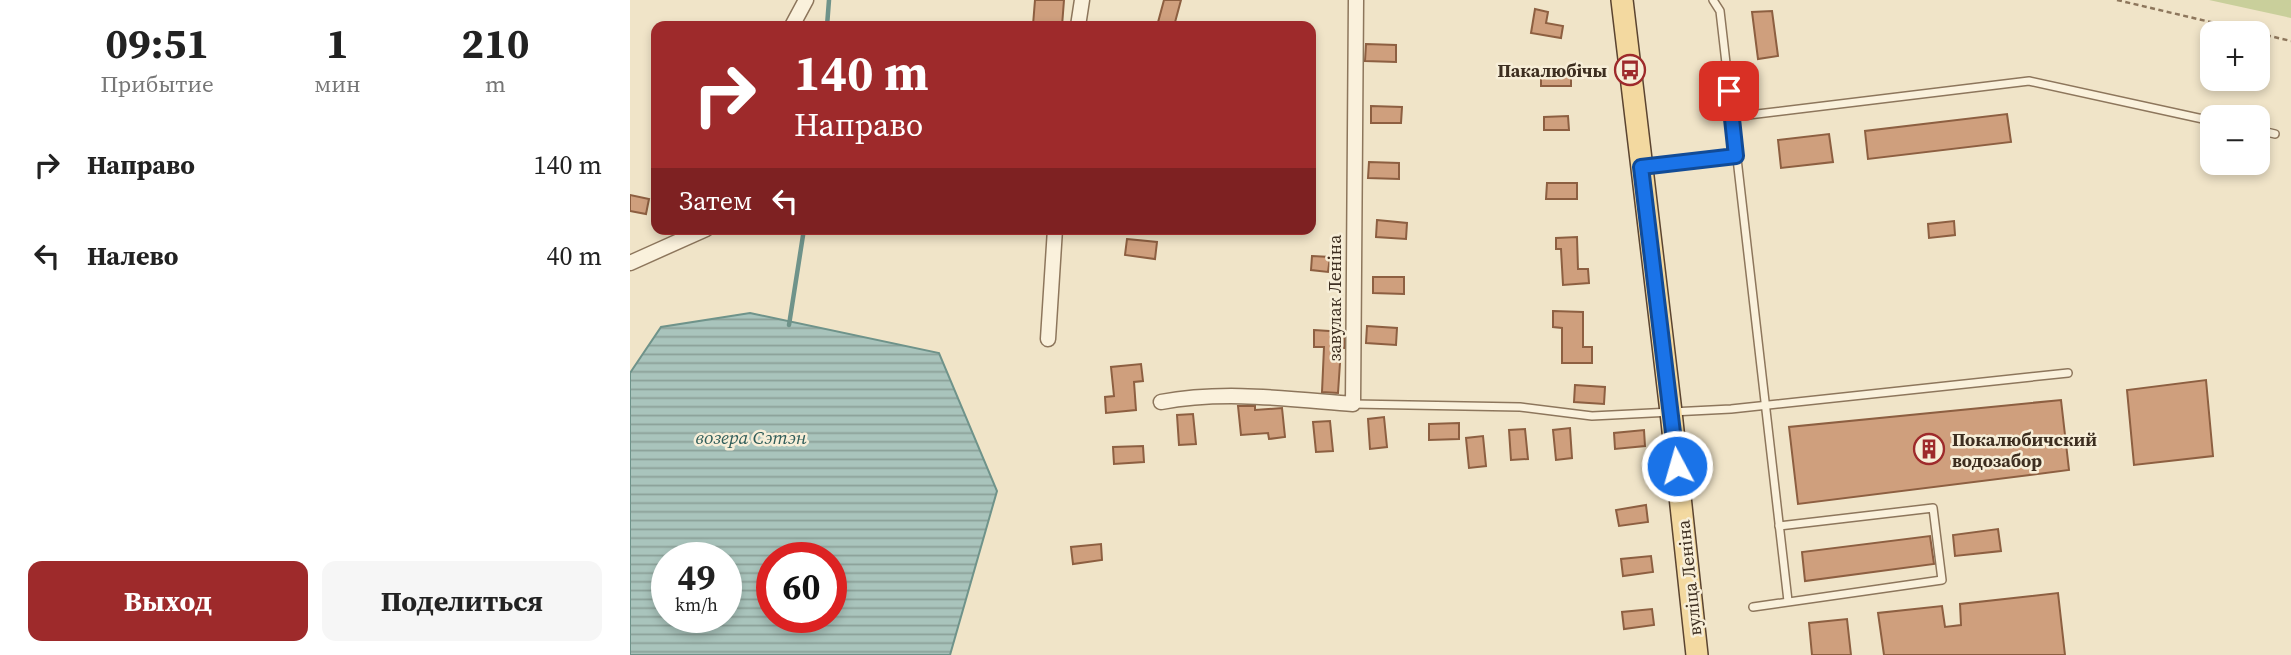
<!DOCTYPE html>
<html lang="ru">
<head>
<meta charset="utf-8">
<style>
	body { margin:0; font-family:"Source Serif 4",serif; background:#f6f6f6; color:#222; height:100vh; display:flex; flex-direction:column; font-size:26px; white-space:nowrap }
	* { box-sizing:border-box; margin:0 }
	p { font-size:23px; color:#767676 }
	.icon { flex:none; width:38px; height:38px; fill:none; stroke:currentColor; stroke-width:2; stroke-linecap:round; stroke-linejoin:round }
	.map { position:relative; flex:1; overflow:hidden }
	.side { display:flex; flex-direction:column; background:#fff; width:630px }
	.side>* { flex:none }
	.hud { position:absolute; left:21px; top:21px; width:665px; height:214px; border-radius:14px; box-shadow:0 4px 10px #0003; background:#9e2a2b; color:#fff; overflow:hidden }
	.buttons { position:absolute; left:1570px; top:21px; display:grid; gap:14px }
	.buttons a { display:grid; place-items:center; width:70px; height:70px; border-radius:14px; background:#fff; box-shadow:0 4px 10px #0003; font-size:35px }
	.speed { position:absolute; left:21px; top:542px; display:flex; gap:14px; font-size:35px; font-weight:700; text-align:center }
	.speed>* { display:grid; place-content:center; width:91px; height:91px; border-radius:50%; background:#fff; box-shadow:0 4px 10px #0003; line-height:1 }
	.speed small { font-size:18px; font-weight:400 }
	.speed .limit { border:10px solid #d22; background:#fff; color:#111 }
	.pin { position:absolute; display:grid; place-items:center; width:60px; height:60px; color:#fff; margin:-30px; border-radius:14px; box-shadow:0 4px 10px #0006 }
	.me { position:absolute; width:77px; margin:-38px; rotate:354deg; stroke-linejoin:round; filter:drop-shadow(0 0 5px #0008) }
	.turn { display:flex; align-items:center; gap:24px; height:147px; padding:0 28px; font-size:32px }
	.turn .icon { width:91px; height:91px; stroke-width:2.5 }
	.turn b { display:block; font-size:49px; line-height:60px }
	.then { display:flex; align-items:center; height:66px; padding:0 28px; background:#0003; gap:14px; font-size:26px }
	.eta { display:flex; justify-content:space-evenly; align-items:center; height:119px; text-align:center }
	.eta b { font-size:42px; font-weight:700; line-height:49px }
	.action { display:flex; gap:14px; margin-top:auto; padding:14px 28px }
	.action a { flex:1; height:80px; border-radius:14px; background:#9e2a2b; color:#fff; font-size:28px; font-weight:700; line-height:80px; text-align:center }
	.action a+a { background:#f6f6f6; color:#222 }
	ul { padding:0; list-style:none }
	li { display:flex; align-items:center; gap:21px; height:91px; padding:0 28px }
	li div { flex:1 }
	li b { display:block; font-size:26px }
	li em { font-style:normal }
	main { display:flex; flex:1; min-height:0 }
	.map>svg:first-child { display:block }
	.garden { fill:#c9cf9b }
	.water { fill:url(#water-rules); stroke:#6f938a; stroke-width:2; fill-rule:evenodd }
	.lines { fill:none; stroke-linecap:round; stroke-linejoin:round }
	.stream { stroke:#6f938a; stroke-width:4.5 }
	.building { fill:#cf9f7d; stroke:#8d5f41; stroke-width:2 }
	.service-casing { stroke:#8d765c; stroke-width:10 }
	.minor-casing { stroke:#8d765c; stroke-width:17 }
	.primary-casing { stroke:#5b4430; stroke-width:24 }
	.path { stroke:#8d765c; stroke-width:2.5; stroke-dasharray:5 3.5; stroke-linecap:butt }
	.service { stroke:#faf1dc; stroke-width:7 }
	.minor { stroke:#faf1dc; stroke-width:14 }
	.primary { stroke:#f3d9a0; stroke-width:21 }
	.route-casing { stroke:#114b97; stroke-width:18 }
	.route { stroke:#1a73e8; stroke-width:12 }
	.labels { text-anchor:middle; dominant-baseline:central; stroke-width:5; stroke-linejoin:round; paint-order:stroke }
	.poi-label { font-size:18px; font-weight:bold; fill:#3d2e20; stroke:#f7eed8; text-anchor:end }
	.street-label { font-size:18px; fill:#3d2e20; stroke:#f7eed8 }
	.water-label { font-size:19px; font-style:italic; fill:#2f5d5a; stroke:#f7eed8 }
</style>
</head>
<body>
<main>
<section class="side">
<div class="eta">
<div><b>09:51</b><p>Прибытие</p></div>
<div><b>1</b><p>мин</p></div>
<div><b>210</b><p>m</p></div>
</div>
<ul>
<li><svg class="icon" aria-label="right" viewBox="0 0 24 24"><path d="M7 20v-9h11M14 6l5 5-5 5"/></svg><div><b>Направо</b></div><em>140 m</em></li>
<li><svg class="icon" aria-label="left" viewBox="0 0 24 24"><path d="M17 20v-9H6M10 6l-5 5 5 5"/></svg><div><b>Налево</b></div><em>40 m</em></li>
</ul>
<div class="action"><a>Выход</a><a>Поделиться</a></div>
</section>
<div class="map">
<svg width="1661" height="655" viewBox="0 0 1661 655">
	<defs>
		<pattern id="water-rules" width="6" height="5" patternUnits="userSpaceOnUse" patternTransform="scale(1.75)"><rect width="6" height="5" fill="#a9c4bc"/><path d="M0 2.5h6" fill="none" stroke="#8ba098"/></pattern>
	</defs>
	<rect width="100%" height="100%" fill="#f0e4c8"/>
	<!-- garden -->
	<path class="garden" d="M1579,0h82v18z"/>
	<!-- water -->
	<path class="water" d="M120,313l189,40 58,138 -47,164h-320v-282l31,-46zM37,558h59v60h-59zM142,558h59v60h-59z"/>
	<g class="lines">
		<!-- stream -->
		<g class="stream">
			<path d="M197,26l2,-26"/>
			<path d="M159,325l15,-96"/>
		</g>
	</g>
	<!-- building -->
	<g class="building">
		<path d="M405,0h29l-2,26 -29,-1z"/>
		<path d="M534,0h17l-7,26h-17z"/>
		<path d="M905,9l13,3 -2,11 17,3 -2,12 -30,-5z"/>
		<path d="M1142,11l6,45 -20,3 -6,-47z"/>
		<path d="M736,44l30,1v17l-31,-1z"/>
		<path d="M941,69v17h-30v-16z"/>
		<path d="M741,106l31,1 -1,16h-30z"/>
		<path d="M1377,114l4,28 -143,17 -3,-28z"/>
		<path d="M938,116l1,14h-25v-13z"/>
		<path d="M1199,134l4,28 -52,6 -3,-28z"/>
		<path d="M739,162l30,1v16l-31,-1z"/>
		<path d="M917,183h30v16h-31z"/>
		<path d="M0,195l19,4 -3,15 -16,-3z"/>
		<path d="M747,220l30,3 -1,16 -30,-2z"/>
		<path d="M1324,221l1,14 -26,3 -1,-14z"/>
		<path d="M947,237l1,32h10l1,14 -26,2 -2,-36h-5v-11z"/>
		<path d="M497,239l30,3 -2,17 -30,-4z"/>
		<path d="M682,256l18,1 -2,15 -17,-2z"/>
		<path d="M743,277h31v17l-31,-1z"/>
		<path d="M923,311l30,1v35h9v16h-30v-35l-9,-1z"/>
		<path d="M737,326l30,2 -1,17 -30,-2z"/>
		<path d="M684,330l30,2v16h-3l-3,45 -16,-1 2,-45h-10z"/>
		<path d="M511,364l2,17 -9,1 2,28 -30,3 -1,-16 9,-1 -3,-29z"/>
		<path d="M1576,380l7,76 -79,9 -7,-75z"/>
		<path d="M945,385l30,2 -1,17 -30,-2z"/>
		<path d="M1431,400l8,70 -271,34 -9,-77z"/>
		<path d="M608,406h17v4l27,-2 3,29 -16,2 -1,-6 -27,2z"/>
		<path d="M563,414l3,30 -17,1 -2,-30z"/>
		<path d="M754,417l3,30 -17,2 -2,-30z"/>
		<path d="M700,421l3,30 -17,1 -3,-30z"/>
		<path d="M829,423v16l-30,1v-16z"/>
		<path d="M940,428l2,30 -16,2 -3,-30z"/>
		<path d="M895,429l3,30 -17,1 -2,-30z"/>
		<path d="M1014,430l1,16 -30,3 -1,-16z"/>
		<path d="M853,436l3,30 -17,2 -3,-30z"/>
		<path d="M513,446l1,16 -30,2 -1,-17z"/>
		<path d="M1016,505l2,17 -29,4 -3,-16z"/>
		<path d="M1368,529l3,22 -46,5 -2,-21z"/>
		<path d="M1300,536l4,28 -129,17 -3,-29z"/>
		<path d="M471,544l1,16 -29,4 -2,-17z"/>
		<path d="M1021,556l2,16 -30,4 -2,-17z"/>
		<path d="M1428,593l7,62h-181l-6,-42 64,-7 3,21 16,-2 -1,-21z"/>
		<path d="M1022,609l2,16 -30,4 -2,-17z"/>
		<path d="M1217,619l4,36h-39l-3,-32z"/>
	</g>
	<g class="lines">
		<!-- service casing -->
		<g class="service-casing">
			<g id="service">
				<path d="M1083,0l7,11 68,590"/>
				<path d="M1102,117l297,-36 183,40"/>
				<path d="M1628,130l17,4"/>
				<path d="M1013,167l93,-11"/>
				<path d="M723,404l167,3 72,9 139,-7 337,-36"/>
				<path d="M1123,607l189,-27 -9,-72 -154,18"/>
			</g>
		</g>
		<!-- minor casing -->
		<g class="minor-casing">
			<g id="minor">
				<path d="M162,26l14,-26"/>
				<path d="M448,26l4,-26"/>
				<path d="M0,263l76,-34"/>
				<path d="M418,339l7,-110"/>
				<path d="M531,402c63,-12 128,-3 192,2l3,-404"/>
			</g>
		</g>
		<!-- primary casing -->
		<g class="primary-casing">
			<path id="primary" d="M992,0l49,412 26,243"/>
		</g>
		<!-- path -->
		<path class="path" d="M1487,0l174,41"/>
		<!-- service -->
		<use href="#service" class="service"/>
		<!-- minor -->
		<use href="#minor" class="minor"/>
		<!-- primary -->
		<use href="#primary" class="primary"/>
	</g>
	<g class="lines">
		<!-- route casing -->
		<g class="route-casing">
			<path id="route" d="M1047,466l-36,-299 95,-11 -7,-65"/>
		</g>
		<!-- route -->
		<use href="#route" class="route"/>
	</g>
	<!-- icons -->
	<defs>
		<g id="bus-ring" transform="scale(1.575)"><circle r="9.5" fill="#f7eed8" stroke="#9e2a2b" stroke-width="1.5"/><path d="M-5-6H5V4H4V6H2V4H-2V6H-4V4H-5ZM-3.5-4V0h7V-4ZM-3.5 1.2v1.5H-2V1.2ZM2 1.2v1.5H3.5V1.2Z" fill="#9e2a2b"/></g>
		<g id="building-ring" transform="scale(1.575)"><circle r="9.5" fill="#f7eed8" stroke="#9e2a2b" stroke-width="1.5"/><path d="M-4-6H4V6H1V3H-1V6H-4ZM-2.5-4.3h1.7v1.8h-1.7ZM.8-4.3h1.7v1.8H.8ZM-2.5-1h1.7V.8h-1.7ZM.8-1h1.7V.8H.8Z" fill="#9e2a2b"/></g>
	</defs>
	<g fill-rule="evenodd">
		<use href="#bus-ring" x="1000" y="70"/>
		<use href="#building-ring" x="1299" y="449"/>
	</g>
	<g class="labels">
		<!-- poi labels -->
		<g class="poi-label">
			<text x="977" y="70">Пакалюбічы</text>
			<text x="1322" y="439" text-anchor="start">Покалюбичский<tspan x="1322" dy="21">водозабор</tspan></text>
		</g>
		<!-- street labels -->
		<g class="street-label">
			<text transform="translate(704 298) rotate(-90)">завулак Леніна</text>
			<text transform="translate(1059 578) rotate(-96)">вуліца Леніна</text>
		</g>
		<!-- water labels -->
		<g class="water-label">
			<text x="121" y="437">возера Сэтэн</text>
		</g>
	</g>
</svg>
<div class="buttons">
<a>+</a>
<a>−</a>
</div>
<div class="speed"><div>49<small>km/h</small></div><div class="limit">60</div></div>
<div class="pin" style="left:1099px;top:91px;background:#d93025"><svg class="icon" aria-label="arrive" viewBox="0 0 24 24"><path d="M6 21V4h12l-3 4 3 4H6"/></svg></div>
<svg class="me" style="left:1047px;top:466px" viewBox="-20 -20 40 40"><circle r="17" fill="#1a73e8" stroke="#fff" stroke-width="3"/><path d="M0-11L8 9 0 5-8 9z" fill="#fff"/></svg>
<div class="hud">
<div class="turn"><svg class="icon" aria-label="right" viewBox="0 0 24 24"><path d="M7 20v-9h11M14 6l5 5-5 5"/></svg><div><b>140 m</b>Направо</div></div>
<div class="then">Затем<svg class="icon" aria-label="left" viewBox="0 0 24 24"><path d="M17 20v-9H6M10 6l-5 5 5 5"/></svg></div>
</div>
</div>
</main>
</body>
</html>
